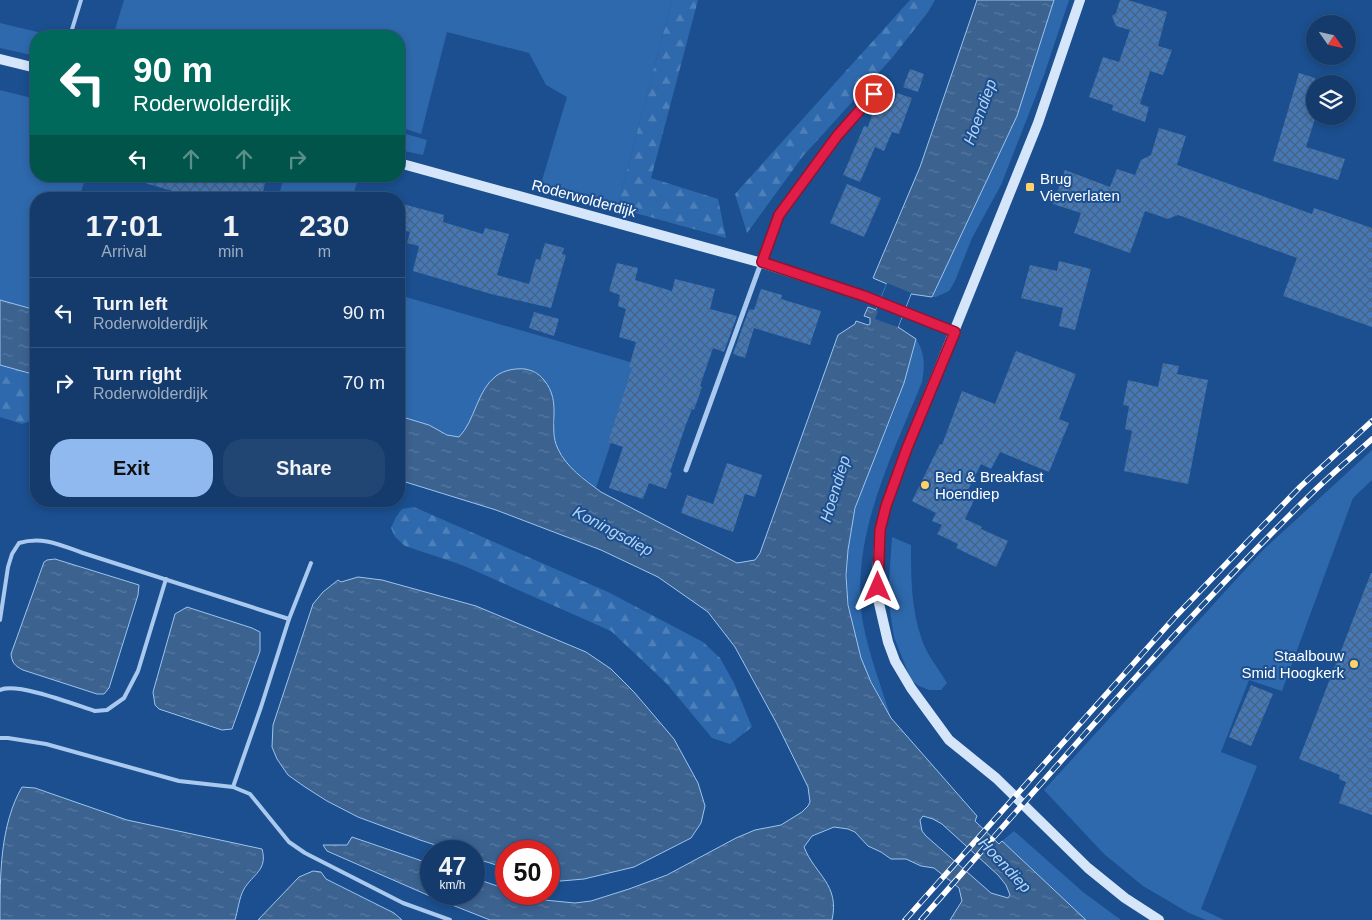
<!DOCTYPE html>
<html lang="en">
<head>
<meta charset="utf-8">
<style>
	body { margin:0; font-family:Helvetica,sans-serif; background:#214673; color:#f1f3f6; height:100vh; display:flex; flex-direction:column; font-size:19px; white-space:nowrap }
	* { box-sizing:border-box; margin:0 }
	p { font-size:16px; color:#9dadc1 }
	.icon { flex:none; width:28px; height:28px; fill:none; stroke:currentColor; stroke-width:2; stroke-linecap:round; stroke-linejoin:round }
	.map { position:relative; flex:1; overflow:hidden }
	.side { position:absolute; left:30px; top:192px; width:375px; height:315px; display:flex; flex-direction:column; background:#143b6b; border-radius:20px; box-shadow:0 2px 8px #0003,0 0 0 1px #33557e }
	.side>* { flex:none }
	.hud { position:absolute; left:30px; top:30px; width:375px; height:152px; border-radius:20px; box-shadow:0 2px 8px #0003,0 0 0 1px #33557e; background:#00695c; color:#fff; overflow:hidden }
	.needle { width:32px; rotate:124deg }
	.buttons { position:absolute; left:1306px; top:15px; display:grid; gap:10px }
	.buttons a { display:grid; place-items:center; width:50px; height:50px; border-radius:50%; background:#143b6b; box-shadow:0 2px 8px #0003,0 0 0 1px #33557e; font-size:25px }
	.speed { position:absolute; left:420px; top:840px; display:flex; gap:10px; font-size:25px; font-weight:700; text-align:center }
	.speed>* { display:grid; place-content:center; width:65px; height:65px; border-radius:50%; background:#143b6b; box-shadow:0 2px 8px #0003,0 0 0 1px #33557e; line-height:1 }
	.speed small { font-size:12px; font-weight:400 }
	.speed .limit { border:8px solid #d22; background:#fff; color:#111 }
	.pin { position:absolute; display:grid; place-items:center; width:42px; height:42px; color:#fff; margin:-21px; border:2px solid #fff; border-radius:50%; box-shadow:0 1px 5px #0007 }
	.me { position:absolute; width:55px; margin:-28px; rotate:0deg; stroke-linejoin:round; filter:drop-shadow(0 0 4px #0008) }
	.turn { display:flex; align-items:center; gap:18px; height:105px; padding:0 20px; font-size:22px }
	.turn .icon { width:65px; height:65px; stroke-width:2.5 }
	.turn b { display:block; font-size:35px; line-height:42px }
	.lanes { display:flex; align-items:center; height:48px; padding:0 20px; background:#0003; justify-content:center; gap:25px; direction:ltr }
	.lanes .off { opacity:.35 }
	.eta { display:flex; justify-content:space-evenly; align-items:center; height:85px; text-align:center }
	.eta b { font-size:30px; font-weight:700; line-height:35px }
	.button { display:flex; gap:10px; margin-top:auto; padding:10px 20px }
	.button a { flex:1; height:58px; border-radius:20px; background:#90b9f0; color:#111; font-size:20px; font-weight:700; line-height:58px; text-align:center }
	.button a+a { background:#214673; color:#f1f3f6 }
	ul { padding:0; list-style:none }
	li { display:flex; align-items:center; gap:15px; height:70px; padding:0 20px; border-top:1px solid #33557e }
	li div { flex:1 }
	li b { display:block; font-size:19px }
	li em { font-style:normal }
	.map>svg:first-child { display:block }
	.grass { fill:#2e69ad }
	.forest { fill:url(#forest-firs) }
	.water { fill:url(#water-ripples); stroke:#9cc4f0; fill-rule:evenodd }
	.pier { fill:#1b4f8f }
	.building { fill:url(#building-cross-hatch) }
	.lines { fill:none; stroke-linecap:round; stroke-linejoin:round }
	.lane { stroke:#a9c9ee; stroke-width:4 }
	.street { stroke:#a9c9ee; stroke-width:5 }
	.secondary { stroke:#d6e6fa; stroke-width:10 }
	.rail-casing { stroke:#fff; stroke-width:5.5 }
	.rail { stroke:#1b4f8f; stroke-width:4; stroke-dasharray:11; stroke-linecap:butt }
	.route-casing { stroke:#92132f; stroke-width:12 }
	.route { stroke:#e11d48; stroke-width:9 }
	.poi-dot { fill:#ffd166; stroke:#1b4f8f; stroke-width:2 }
	.labels { text-anchor:middle; dominant-baseline:central; stroke-width:4; stroke-linejoin:round; paint-order:stroke }
	.poi-label { font-size:15px; fill:#fff; stroke:#1b4f8f; text-anchor:start }
	.street-label { font-size:15px; fill:#fff; stroke:#1b4f8f }
	.water-label { font-size:16px; font-style:italic; fill:#b5d3f5; stroke:#1b4f8f }
</style>
</head>
<body>
<div class="map">
<svg width="1372" height="920" viewBox="0 0 1372 920">
	<defs>
		<pattern id="forest-firs" width="22" height="20" patternUnits="userSpaceOnUse" patternTransform="scale(1.25)"><rect width="22" height="20" fill="#2e69ad"/><path d="M5 1l3.5 6h-7zM16 11l3.5 6h-7z" fill="#4d80b9"/></pattern>
		<pattern id="water-ripples" width="26" height="14" patternUnits="userSpaceOnUse" patternTransform="scale(1.25)"><rect width="26" height="14" fill="#3c6290"/><path d="M2 4q2-2 4 0t4 0M15 11q2-2 4 0t4 0" fill="none" stroke="#597aa1"/></pattern>
		<pattern id="building-cross-hatch" width="8" height="8" patternUnits="userSpaceOnUse" patternTransform="scale(1.25)"><rect width="8" height="8" fill="#4478b7"/><path d="M0 0l8 8M0 8l8-8" fill="none" stroke="#486282"/></pattern>
	</defs>
	<rect width="100%" height="100%" fill="#1b4f8f"/>
	<!-- grass -->
	<g class="grass">
		<path d="M124,0h548l-55,208 -77,-21 27,-90 -21,-12 -17,-32 -82,-21 -26,102 -22,-7v-91h-286z"/>
		<path d="M1054,0h15l-25,75 -43,110 -29,53 -17,43 -6,10 -13,6h-4l85,-181z"/>
		<path d="M0,23l54,13h-18v20l-36,-8z"/>
		<path d="M0,90l36,9v77h50l-5,16 22,7h-67v111l-36,-10z"/>
		<path d="M399,132l28,8 -4,15 -24,-5z"/>
		<path d="M284,176h64l10,3 -6,20h-74z"/>
		<path d="M399,295l238,69 -41,124 -29,-24 -10,-15 -4,-17 2,-11 -6,-34 -13,-15 -40,4 -18,27 -13,29 -6,5 -12,-2 -18,-10 -30,-9z"/>
		<path d="M916,339c9,14 9,27 6,43 -31,77 -73,156 -59,241 6,32 18,63 28,95 -10,-21 -23,-40 -31,-61 -16,-49 -17,-101 -4,-150 9,-33 25,-64 38,-96 9,-24 13,-48 22,-72z"/>
		<path d="M1372,450v30l-19,18 -71,193 -33,-11 -28,72 36,14 -56,143 23,11h-18l-17,-7 -46,-27 -39,-32 -60,-64 219,-240z"/>
		<path d="M892,537l19,8c0,31 0,65 11,95 4,13 18,31 25,43l-6,7h-12l-10,-4 -8,-6 -17,-43 -6,-40z"/>
		<path d="M1014,831l69,61 38,28h-35l-84,-79z"/>
	</g>
	<!-- forest -->
	<g class="forest">
		<path d="M672,0h26l-47,178 67,21 8,39 -109,-30z"/>
		<path d="M910,0h25l-7,12 -36,46 -89,98 -56,77 -12,-39z"/>
		<path d="M0,365l36,10v44l-14,5 -22,-7z"/>
		<path d="M414,507l194,85 95,50 17,16 14,25 18,44 -22,17 -18,-6 -45,-54 -56,-53 -149,-66 -57,-19 -10,-9 -4,-9 5,-11 6,-8z"/>
	</g>
	<!-- water -->
	<g class="water">
		<path d="M977,0h77l-37,116 -85,181 -21,-3 -13,33 18,12 -12,44 -49,125 -7,42 -2,25 2,30 13,53 10,24 20,36 86,98 -2,5 24,23 3,-3 84,79h-136l12,-19 -3,-13 -25,-20 -13,-2 -15,-7h-15l-10,-7 -13,-6 -13,-14 -7,-3 -14,-2 -22,9 -8,11c11,28 36,37 28,73h-342l-58,-23 -105,-46 -4,-6h24l5,-8 79,27v30h43v-16l32,11v5h13l15,5 41,4 16,-2 38,-12 38,-14 69,-37 19,-8 26,-5 21,-13 6,-6 2,-4 -2,-15 -31,-63 -42,-77 -27,-35 -50,-35 -57,-27 -105,-40 -97,-30v-64l30,9 18,10 12,2c16,-16 18,-47 37,-61 8,-6 20,-8 29,-7 9,2 13,4 19,11 19,23 3,47 14,69 8,18 27,31 43,43l136,71 18,-3 5,-7 78,-218 17,-11 1,-3 12,4 2,-1v-6l-6,-2 4,-9 8,3 11,-26 -14,-6 47,-111zM923,816l10,3 9,5 56,51 8,10 4,10 -2,3 -17,-5 -65,-57 -4,-5 -2,-11z"/>
		<path d="M0,300l36,10v65l-36,-10z"/>
		<path d="M55,559l84,26 -1,10 -29,93 -5,6h-7l-74,-24c-8,-4 -11,-7 -12,-16l33,-92 3,-2z"/>
		<path d="M358,577l24,3 94,26 110,46 25,17 23,23 40,47 24,44 7,23 -4,17 -10,15 -57,29 -50,12 -23,2 -12,-1v-29h-43v17l-32,-10v-7h-20l-34,-11 -62,-23 -31,-16 -22,-14 -17,-12 -11,-16 -5,-12 1,-22 40,-121 10,-12 15,-12 3,2z"/>
		<path d="M187,607l65,21 8,4v19l-28,78 -10,1 -63,-21 -4,-4 -2,-13 22,-78z"/>
		<path d="M22,787l13,1 92,32 135,29c6,21 -9,25 -18,40 -5,9 -6,21 -9,31h-235c0,-45 0,-95 22,-133z"/>
		<path d="M313,871l8,1 5,7 68,34 8,7h-144l41,-43z"/>
	</g>
	<!-- pier -->
	<path class="pier" d="M887,283l24,10 -13,34 -23,-8 3,-8 -2,-1z"/>
	<!-- building -->
	<g class="building">
		<path d="M1120,0h8l39,12 -9,34 14,4 -9,25 -13,-4 -10,33 9,3 -4,15 -33,-12 1,-5 -24,-8 14,-40 16,5 11,-32 -14,-4 -4,-10 4,-3z"/>
		<path d="M910,69l14,5 -6,18 -15,-5z"/>
		<path d="M1299,73l16,5v41l-9,28 39,12 -7,21 -65,-19z"/>
		<path d="M897,93l15,5 -13,36 -7,-2 -8,19 -9,-4 -15,35 -17,-7 21,-49 4,1 6,-18 4,2 6,-14 11,4z"/>
		<path d="M1159,128l27,8 -9,29 135,49 2,-6 58,20v99l-89,-31 14,-38 -119,-43 -10,4 -23,-8 -15,42 -56,-20 7,-20 -28,-9 12,-34 45,17 7,-18 18,6 6,-15 10,-5z"/>
		<path d="M139,176h128l-6,23h-61l-62,-18z"/>
		<path d="M847,184l34,14 -17,39 -34,-14z"/>
		<path d="M399,203l45,12 -1,7 40,12 2,-6 24,6 -12,41 32,9 7,-25 4,1 5,-17 19,5 -2,6 4,1 -15,53 -60,-14 -78,-23 6,-25 -12,-3 3,-11 -11,-3z"/>
		<path d="M1059,261l32,8 -16,61 -16,-4 4,-18 -42,-10 9,-33 27,6z"/>
		<path d="M617,263l21,5 -3,12 37,11 3,-12 40,10 -5,20 27,7 -13,36 -11,-4 -13,38 2,1 -8,23 -2,-1 -7,18 -15,45 2,1 -6,16 -17,-6 -6,16 -34,-11 14,-41 -15,-5 24,-74 -3,-1 7,-25 -17,-5 7,-28 -8,-3 2,-11 -11,-4z"/>
		<path d="M761,289l21,6 -1,4 40,12 -11,34 -56,-17 -9,30 -12,-4 16,-45 5,1z"/>
		<path d="M534,312l25,7 -5,17 -25,-8z"/>
		<path d="M1016,351l60,23 -17,45 10,4 -20,49 -49,-20 -9,17 -10,-5 -15,30 9,4 -10,21 17,8 -1,2 27,12 -12,26 -40,-19 2,-4 -21,-10 5,-9 -10,-4 4,-8 -24,-12 28,-57 2,1 20,-54 33,13z"/>
		<path d="M1163,363l16,3 -2,8 31,6 -20,104 -64,-13 8,-40 -7,-2 4,-23 -6,-1 5,-25 30,7z"/>
		<path d="M727,463l35,12 -7,22 -10,-3 -12,38 -52,-19 6,-18 26,9z"/>
		<path d="M1371,573h1v242l-33,-12 7,-21 -7,-3 1,-4 -41,-16z"/>
		<path d="M1251,685l22,9 -22,52 -22,-9z"/>
	</g>
	<g class="lines">
		<!-- lane -->
		<g class="lane">
			<path d="M70,36l11,-36"/>
			<path d="M762,263l17,-48 58,-79 37,-42"/>
			<path d="M0,620l8,-53 4,-13 7,-11c24,-7 41,2 64,10l206,66"/>
			<path d="M0,690c17,-8 76,15 95,21l12,-1 17,-12 14,-27 28,-92"/>
			<path d="M0,738h8l38,6 133,37 54,6 17,7 39,48 16,11 98,50 47,17"/>
			<path d="M233,787l28,-80 28,-88 22,-56"/>
		</g>
		<!-- street -->
		<path class="street" d="M686,470l75,-207"/>
		<!-- secondary -->
		<g class="secondary">
			<path d="M1080,0l-42,123 -131,325 -21,58 -6,24 -3,46 1,23 10,43 7,19 16,27 38,52 47,38 92,90 37,30 34,22"/>
			<path d="M0,59l36,9"/>
			<path d="M399,163l363,100 102,33 91,36"/>
		</g>
		<!-- rail casing -->
		<g class="rail-casing">
			<g id="rail">
				<path d="M905,920l270,-303 125,-130 72,-66"/>
				<path d="M921,920c126,-143 251,-289 387,-423 20,-20 43,-39 64,-58"/>
			</g>
		</g>
		<!-- rail -->
		<use href="#rail" class="rail"/>
	</g>
	<g class="lines">
		<!-- route casing -->
		<g class="route-casing">
			<path id="route" d="M874,94l-37,42 -58,79 -17,47 102,34 91,36 -48,116 -21,58 -6,24 -2,57"/>
		</g>
		<!-- route -->
		<use href="#route" class="route"/>
	</g>
	<!-- markers -->
	<g class="poi-dot">
		<rect x="1025" y="182" width="10" height="10" rx="2.5"/>
		<circle cx="925" cy="485" r="5"/>
		<circle cx="1354" cy="664" r="5"/>
	</g>
	<g class="labels">
		<!-- poi labels -->
		<g class="poi-label">
			<text x="1040" y="178">Brug<tspan x="1040" dy="17">Vierverlaten</tspan></text>
			<text x="935" y="476">Bed &amp; Breakfast<tspan x="935" dy="17">Hoendiep</tspan></text>
			<text x="1344" y="655" text-anchor="end">Staalbouw<tspan x="1344" dy="17">Smid Hoogkerk</tspan></text>
		</g>
		<!-- street labels -->
		<g class="street-label">
			<text transform="translate(584 198) rotate(15)">Roderwolderdijk</text>
		</g>
		<!-- water labels -->
		<g class="water-label">
			<text transform="translate(980 112) rotate(-70)">Hoendiep</text>
			<text transform="translate(835 489) rotate(-73)">Hoendiep</text>
			<text transform="translate(613 531) rotate(28)">Koningsdiep</text>
			<text transform="translate(1005 865) rotate(47)">Hoendiep</text>
		</g>
	</g>
</svg>
<div class="buttons">
<a><svg class="needle" viewBox="-14 -14 28 28"><path d="M0-13l5 13h-10z" fill="#e53935"/><path d="M0 13l5-13h-10z" fill="#9dadc1"/></svg></a>
<a><svg class="icon" aria-label="layers" viewBox="0 0 24 24"><path d="M12 4l9 5-9 5-9-5zM3 14l9 5 9-5"/></svg></a>
</div>
<div class="speed"><div>47<small>km/h</small></div><div class="limit">50</div></div>
<div class="pin" style="left:874px;top:94px;background:#d93025"><svg class="icon" aria-label="arrive" viewBox="0 0 24 24"><path d="M6 21V4h12l-3 4 3 4H6"/></svg></div>
<svg class="me" style="left:878px;top:587px" viewBox="-20 -20 40 40"><path d="M0-17L14 15 0 8-14 15z" fill="#e11d48" stroke="#fff" stroke-width="4"/></svg>
<div class="hud">
<div class="turn"><svg class="icon" aria-label="left" viewBox="0 0 24 24"><path d="M17 20v-9H6M10 6l-5 5 5 5"/></svg><div><b>90 m</b>Roderwolderdijk</div></div>
<div class="lanes"><svg class="icon" aria-label="left" viewBox="0 0 24 24"><path d="M17 20v-9H6M10 6l-5 5 5 5"/></svg><svg class="icon off" aria-label="ahead" viewBox="0 0 24 24"><path d="M12 20V5M6 11l6-6 6 6"/></svg><svg class="icon off" aria-label="ahead" viewBox="0 0 24 24"><path d="M12 20V5M6 11l6-6 6 6"/></svg><svg class="icon off" aria-label="right" viewBox="0 0 24 24"><path d="M7 20v-9h11M14 6l5 5-5 5"/></svg></div>
</div>
<section class="side">
<div class="eta">
<div><b>17:01</b><p>Arrival</p></div>
<div><b>1</b><p>min</p></div>
<div><b>230</b><p>m</p></div>
</div>
<ul>
<li><svg class="icon" aria-label="left" viewBox="0 0 24 24"><path d="M17 20v-9H6M10 6l-5 5 5 5"/></svg><div><b>Turn left</b><p>Roderwolderdijk</p></div><em>90 m</em></li>
<li><svg class="icon" aria-label="right" viewBox="0 0 24 24"><path d="M7 20v-9h11M14 6l5 5-5 5"/></svg><div><b>Turn right</b><p>Roderwolderdijk</p></div><em>70 m</em></li>
</ul>
<div class="button"><a>Exit</a><a>Share</a></div>
</section>
</div>
</body>
</html>
